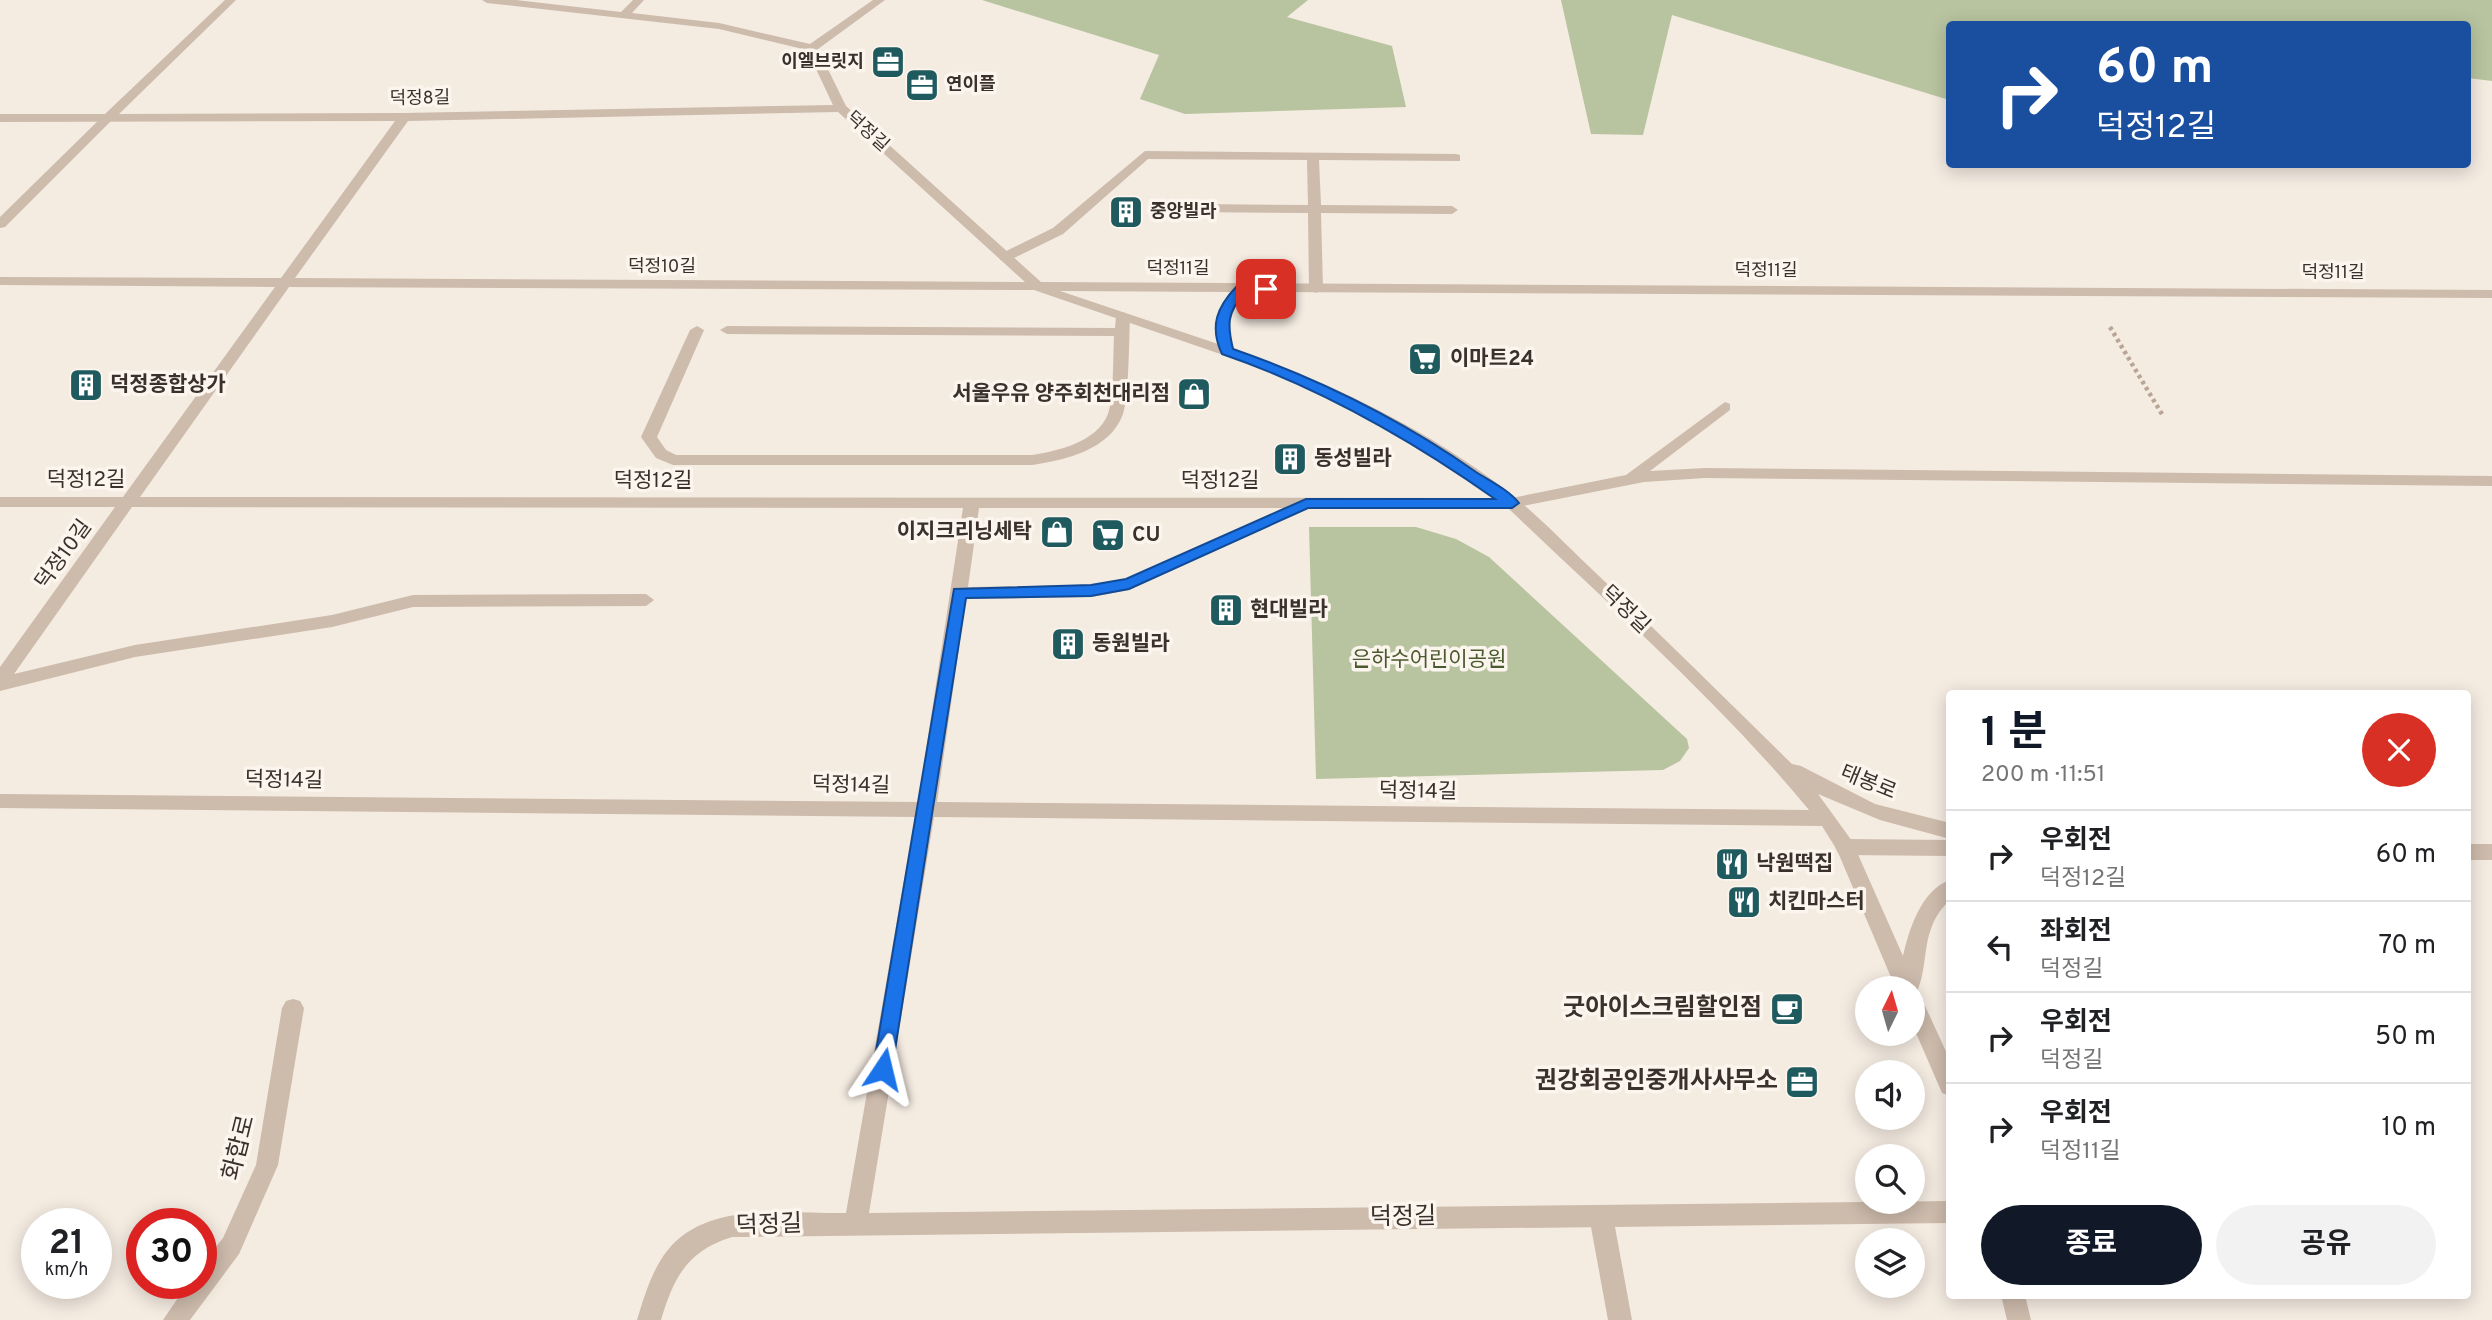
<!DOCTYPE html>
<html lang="ko">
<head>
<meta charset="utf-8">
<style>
	body { margin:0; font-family:Overpass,"Noto Sans KR",sans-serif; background:#f2f2f2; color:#202124; height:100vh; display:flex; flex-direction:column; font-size:26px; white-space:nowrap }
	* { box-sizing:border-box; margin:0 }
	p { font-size:23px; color:#757577 }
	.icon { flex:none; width:38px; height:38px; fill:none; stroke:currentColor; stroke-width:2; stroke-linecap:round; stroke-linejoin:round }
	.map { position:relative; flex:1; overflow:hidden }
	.details { position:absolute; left:1946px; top:690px; width:525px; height:609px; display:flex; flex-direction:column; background:#fff; border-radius:7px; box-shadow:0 4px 18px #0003 }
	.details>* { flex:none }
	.banner { position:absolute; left:1946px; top:21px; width:525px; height:147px; border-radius:7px; box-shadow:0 4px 18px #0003; background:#1a4fa0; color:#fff; overflow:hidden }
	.needle { width:46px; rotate:5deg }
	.buttons { position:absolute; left:1855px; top:976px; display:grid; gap:14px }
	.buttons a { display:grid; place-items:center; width:70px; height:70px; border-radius:50%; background:#fff; box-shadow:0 4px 18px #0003; font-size:35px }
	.speed { position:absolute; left:21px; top:1208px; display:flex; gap:14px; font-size:35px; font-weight:700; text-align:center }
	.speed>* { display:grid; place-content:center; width:91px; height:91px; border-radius:50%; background:#fff; box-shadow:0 4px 18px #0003; line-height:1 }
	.speed small { font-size:18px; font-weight:400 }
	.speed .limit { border:10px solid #d22; background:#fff; color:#111 }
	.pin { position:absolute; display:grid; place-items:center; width:60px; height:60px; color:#fff; margin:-30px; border-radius:14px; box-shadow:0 4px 10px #0006 }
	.me { position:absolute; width:77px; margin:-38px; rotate:10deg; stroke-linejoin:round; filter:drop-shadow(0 0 5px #0008) }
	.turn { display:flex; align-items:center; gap:24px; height:147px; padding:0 35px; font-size:32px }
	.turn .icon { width:91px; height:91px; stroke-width:2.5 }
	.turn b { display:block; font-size:49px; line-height:60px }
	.round { display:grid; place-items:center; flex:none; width:74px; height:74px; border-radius:37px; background:#f2f2f2 }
	.headline { display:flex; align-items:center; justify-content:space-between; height:119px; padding:0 35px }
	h1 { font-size:42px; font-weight:700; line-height:52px; color:#111827 }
	.button { display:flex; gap:14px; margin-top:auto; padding:14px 35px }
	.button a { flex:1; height:80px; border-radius:42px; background:#111827; color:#fff; font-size:28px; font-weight:700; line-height:80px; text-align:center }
	.button a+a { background:#f2f2f2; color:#202124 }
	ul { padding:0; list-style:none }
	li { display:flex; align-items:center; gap:21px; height:91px; padding:0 35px; border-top:2px solid #e0e0e0 }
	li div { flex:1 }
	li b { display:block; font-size:26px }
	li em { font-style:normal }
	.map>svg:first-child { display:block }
	.green { fill:#b8c4a0 }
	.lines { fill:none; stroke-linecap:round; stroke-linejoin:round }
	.path { stroke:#b9a596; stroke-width:4.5; stroke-dasharray:3.5 3.5; stroke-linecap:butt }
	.service { fill:#cdbbac; fill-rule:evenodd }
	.minor { fill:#cdbbac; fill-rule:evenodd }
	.tertiary { fill:#cdbbac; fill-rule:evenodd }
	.route { fill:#1a73e8; stroke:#114b97; stroke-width:2 }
	.labels { text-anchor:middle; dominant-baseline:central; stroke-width:7; stroke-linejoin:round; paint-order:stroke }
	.far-poi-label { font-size:18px; font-weight:bold; fill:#3b302b; stroke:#fbf5ee; text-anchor:start }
	.far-street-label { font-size:18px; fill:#3b302b; stroke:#fbf5ee }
	.poi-label { font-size:21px; font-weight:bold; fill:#3b302b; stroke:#fbf5ee; text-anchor:start }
	.street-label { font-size:21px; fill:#3b302b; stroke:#fbf5ee }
	.park-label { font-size:21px; fill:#4a5a2e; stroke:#fbf5ee }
	.near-poi-label { font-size:24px; font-weight:bold; fill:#3b302b; stroke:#fbf5ee; text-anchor:end }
	.near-street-label { font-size:24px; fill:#3b302b; stroke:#fbf5ee }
</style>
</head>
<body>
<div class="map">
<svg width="2492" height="1320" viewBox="0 0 2492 1320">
	<rect width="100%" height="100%" fill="#f4ebe1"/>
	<!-- green -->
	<g class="green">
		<path d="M982,0h326l-21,17 105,29 14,61 -221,7 -45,-15 19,-44z"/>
		<path d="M1561,0h931v81l-24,-3v-54h-518l-1,76 -277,-85 -29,120 -52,-1z"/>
		<path d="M1309,527h107l40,12 33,18 198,182 2,9 -9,13 -17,9 -347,9z"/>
	</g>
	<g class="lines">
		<!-- path -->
		<path class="path" d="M2110,327l53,89"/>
		<!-- service -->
		<g class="service">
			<path d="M104,115l10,3 -109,109 -5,1v-11z"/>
			<path d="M1145,151l311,3 4,1v6l-141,-1 2,45 131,1 6,4 -6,4 -131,-1 2,76 -7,4 -7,-4 -1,-76 -121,-1 -6,-4 6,-4 121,1 -1,-45 -159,-1 -85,75 -53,26h-10v-6l53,-26z"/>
			<path d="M1123,312l7,4c-1,22 -1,81 -7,98 -13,36 -58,46 -91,51h-359l-17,-7 -15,-21 49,-107 7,-4 7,4 -47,107 9,13 10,5h356c26,-4 65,-13 76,-41 6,-16 5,-59 6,-78l-387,-2 -7,-4 7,-4 388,2 1,-12z"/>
			<path d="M1725,402l5,2v6l-80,61 55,-3 787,8v10l-787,-8 -61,4 -132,26 -8,-5 8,-5 114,-23z"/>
			<path d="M293,999l7,2 4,7 -26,157 -39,89 -49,66h-27l25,-37h13v-17l22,-28 33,-73 26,-157 4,-7z"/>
			<path d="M1601,1205l8,3 4,8 19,104h-24l-19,-104 4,-8z"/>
		</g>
		<!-- minor -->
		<g class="minor">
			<path d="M225,0h11l-117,114 285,-1 429,-8 -26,-55 -88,-21 -232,-26 -5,-3h34l105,12 12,-12h11l-12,13 87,10 91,21 63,-44h12l-67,49 28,57 195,176 1451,8v8l-1246,-6c-15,18 -20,34 -12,57 97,33 204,85 284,151 28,23 54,51 81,76 65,62 129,125 193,188l9,2 74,38 75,19v16l-70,-19 -62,-26 34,47 51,115c6,-26 18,-66 47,-76v20c-32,30 -19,62 -34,94l4,1 30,65v36l-8,-3 -29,-67v-37h-17l-59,-139 -15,-24 -888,-9 -65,396 1081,-12v22l-1218,14c-45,14 -58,40 -71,83h-24c7,-23 15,-50 30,-69 40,-51 122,-37 179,-38l69,-396 -915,-9v-14l918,8 45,-294 -831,-1 -118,167 121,-29 197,-30 81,-20 233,-1 8,6 -8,6 -233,1 -81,20 -197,30 -135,34v-24l115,-160h-115v-10h123l152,-210 -275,-2v-8l281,1 114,-157 -395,1v-8h105zM838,112l187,170 -730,-4 113,-157zM289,287l745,3 233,80 74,34 86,46 67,48 -1354,-1zM1060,291l171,1 -15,26 2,26zM979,508h304l-158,71 -34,6 -123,2zM1309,508h199c102,98 211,193 301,302l-872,-8 29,-203 125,-2 38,-7z"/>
			<path d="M2001,1295h24l6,25h-24z"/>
		</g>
		<!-- tertiary -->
		<g class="tertiary">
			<path d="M1845,839l105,1v16l-105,-1 -7,-2 -3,-6 3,-6z"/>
			<rect x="2468" y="844" width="24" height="16"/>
		</g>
	</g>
	<!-- route -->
	<path class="route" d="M1237,286l29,-1 6,4 -6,3 -21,1c-18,19 -18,31 -12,56 86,30 169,71 243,123 14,9 33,18 43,31l-7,5h-204l-179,81 -38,7 -125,2 -74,471 -2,6 -7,3 -7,-3 -3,-6 81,-480 137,-4 35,-6 180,-80h189c-85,-60 -174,-111 -273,-145 -13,-28 -5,-47 15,-68z"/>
	<!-- icons -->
	<defs>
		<g id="office-square" transform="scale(1.75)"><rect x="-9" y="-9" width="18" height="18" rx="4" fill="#1f5a5e" stroke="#fbf5ee"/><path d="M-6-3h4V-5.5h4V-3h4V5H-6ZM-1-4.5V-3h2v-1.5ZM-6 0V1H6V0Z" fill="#fff"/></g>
		<g id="building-square" transform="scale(1.75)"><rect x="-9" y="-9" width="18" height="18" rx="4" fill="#1f5a5e" stroke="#fbf5ee"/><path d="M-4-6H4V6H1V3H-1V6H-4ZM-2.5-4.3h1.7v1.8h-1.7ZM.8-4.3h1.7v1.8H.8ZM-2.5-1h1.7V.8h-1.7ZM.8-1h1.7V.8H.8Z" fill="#fff"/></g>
		<g id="supermarket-square" transform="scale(1.75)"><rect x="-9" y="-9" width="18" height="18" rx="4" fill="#1f5a5e" stroke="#fbf5ee"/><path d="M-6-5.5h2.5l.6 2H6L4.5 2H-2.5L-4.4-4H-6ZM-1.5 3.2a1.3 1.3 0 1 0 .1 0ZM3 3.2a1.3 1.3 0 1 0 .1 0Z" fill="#fff"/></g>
		<g id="shop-square" transform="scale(1.75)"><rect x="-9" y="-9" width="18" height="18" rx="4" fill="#1f5a5e" stroke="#fbf5ee"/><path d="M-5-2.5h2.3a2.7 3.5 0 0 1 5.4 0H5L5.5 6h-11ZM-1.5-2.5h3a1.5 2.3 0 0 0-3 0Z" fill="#fff"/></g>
		<g id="restaurant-square" transform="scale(1.75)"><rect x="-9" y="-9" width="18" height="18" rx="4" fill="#1f5a5e" stroke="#fbf5ee"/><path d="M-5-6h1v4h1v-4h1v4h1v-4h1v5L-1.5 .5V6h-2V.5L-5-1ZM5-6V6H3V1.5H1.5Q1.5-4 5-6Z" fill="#fff"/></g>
		<g id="cafe-square" transform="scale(1.75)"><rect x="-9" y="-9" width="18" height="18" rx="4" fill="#1f5a5e" stroke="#fbf5ee"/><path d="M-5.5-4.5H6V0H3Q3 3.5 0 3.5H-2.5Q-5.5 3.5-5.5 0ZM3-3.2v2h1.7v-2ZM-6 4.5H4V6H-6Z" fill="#fff"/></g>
	</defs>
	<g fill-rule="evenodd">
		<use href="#office-square" x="888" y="62"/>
		<use href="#office-square" x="922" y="85"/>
		<use href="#building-square" x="1126" y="212"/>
		<use href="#supermarket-square" x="1425" y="359"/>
		<use href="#building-square" x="86" y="385"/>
		<use href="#shop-square" x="1194" y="394"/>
		<use href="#building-square" x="1290" y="459"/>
		<use href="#shop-square" x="1057" y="532"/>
		<use href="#supermarket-square" x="1108" y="535"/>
		<use href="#building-square" x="1226" y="610"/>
		<use href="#building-square" x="1068" y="644"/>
		<use href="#restaurant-square" x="1732" y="864"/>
		<use href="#restaurant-square" x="1744" y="902"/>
		<use href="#cafe-square" x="1787" y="1009"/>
		<use href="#office-square" x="1802" y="1082"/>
	</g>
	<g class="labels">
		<!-- far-poi labels -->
		<g class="far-poi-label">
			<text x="864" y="62" text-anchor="end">이엘브릿지</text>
			<text x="946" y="85">연이플</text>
			<text x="1150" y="212">중앙빌라</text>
		</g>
		<!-- far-street labels -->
		<g class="far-street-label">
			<text transform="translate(420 99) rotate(-1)">덕정8길</text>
			<text transform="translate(867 132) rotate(42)">덕정길</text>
			<text x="662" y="267">덕정10길</text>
			<text x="1178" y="269">덕정11길</text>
			<text x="1766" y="271">덕정11길</text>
			<text x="2333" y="273">덕정11길</text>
		</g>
		<!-- poi labels -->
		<g class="poi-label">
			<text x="1450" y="359">이마트24</text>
			<text x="110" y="385">덕정종합상가</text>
			<text x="1170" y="394" text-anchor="end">서울우유 양주회천대리점</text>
			<text x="1314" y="459">동성빌라</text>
			<text x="1032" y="532" text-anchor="end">이지크리닝세탁</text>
			<text x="1132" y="535">CU</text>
			<text x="1250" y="610">현대빌라</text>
			<text x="1092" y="644">동원빌라</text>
			<text x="1756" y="864">낙원떡집</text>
			<text x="1768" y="902">치킨마스터</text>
		</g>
		<!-- street labels -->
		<g class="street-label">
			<text x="86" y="480">덕정12길</text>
			<text x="653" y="481">덕정12길</text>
			<text x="1220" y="481">덕정12길</text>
			<text transform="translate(64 555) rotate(-54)">덕정10길</text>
			<text transform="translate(1625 610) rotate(44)">덕정길</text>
			<text transform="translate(284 781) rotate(1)">덕정14길</text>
			<text transform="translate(1868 783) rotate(22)">태봉로</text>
			<text transform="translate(851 786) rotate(1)">덕정14길</text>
			<text transform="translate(1418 792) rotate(1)">덕정14길</text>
		</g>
		<!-- park labels -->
		<g class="park-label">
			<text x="1429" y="660">은하수어린이공원</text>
		</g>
		<!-- near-poi labels -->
		<g class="near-poi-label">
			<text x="1762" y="1009">굿아이스크림할인점</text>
			<text x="1778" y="1082">권강회공인중개사사무소</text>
		</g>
		<!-- near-street labels -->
		<g class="near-street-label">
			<text transform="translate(240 1148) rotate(-76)">화합로</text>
			<text transform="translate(1403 1218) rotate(-1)">덕정길</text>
			<text transform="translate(769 1226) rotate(-2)">덕정길</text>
		</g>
	</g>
</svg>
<div class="buttons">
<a><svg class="needle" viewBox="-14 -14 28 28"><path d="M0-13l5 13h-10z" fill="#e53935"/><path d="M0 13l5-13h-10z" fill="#757577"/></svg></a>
<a><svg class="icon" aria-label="sound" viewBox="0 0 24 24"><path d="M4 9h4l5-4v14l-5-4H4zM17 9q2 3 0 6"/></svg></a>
<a><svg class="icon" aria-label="search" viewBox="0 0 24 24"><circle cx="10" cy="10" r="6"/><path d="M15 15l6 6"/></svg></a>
<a><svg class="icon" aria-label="layers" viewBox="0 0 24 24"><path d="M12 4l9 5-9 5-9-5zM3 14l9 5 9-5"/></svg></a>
</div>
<div class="speed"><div>21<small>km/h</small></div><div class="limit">30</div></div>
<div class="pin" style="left:1266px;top:289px;background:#d93025"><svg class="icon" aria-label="arrive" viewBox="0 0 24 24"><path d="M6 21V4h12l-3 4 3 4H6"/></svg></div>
<svg class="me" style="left:883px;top:1069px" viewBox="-20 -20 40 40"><path d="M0-17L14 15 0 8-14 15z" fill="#1a73e8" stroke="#fff" stroke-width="4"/></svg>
<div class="banner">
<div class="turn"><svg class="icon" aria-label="right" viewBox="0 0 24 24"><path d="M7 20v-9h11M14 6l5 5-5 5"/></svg><div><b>60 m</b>덕정12길</div></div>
</div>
<section class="details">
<div class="headline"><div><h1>1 분</h1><p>200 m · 11:51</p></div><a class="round" style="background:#d93025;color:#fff"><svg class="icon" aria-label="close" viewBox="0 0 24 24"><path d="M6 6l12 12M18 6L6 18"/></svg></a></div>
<ul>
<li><svg class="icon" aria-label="right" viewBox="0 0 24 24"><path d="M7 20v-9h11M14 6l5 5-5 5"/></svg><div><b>우회전</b><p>덕정12길</p></div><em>60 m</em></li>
<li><svg class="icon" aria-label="left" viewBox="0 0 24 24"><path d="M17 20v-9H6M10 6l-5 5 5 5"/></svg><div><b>좌회전</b><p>덕정길</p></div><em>70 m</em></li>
<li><svg class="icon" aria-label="right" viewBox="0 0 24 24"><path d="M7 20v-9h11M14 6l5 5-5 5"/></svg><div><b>우회전</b><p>덕정길</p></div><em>50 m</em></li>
<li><svg class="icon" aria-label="right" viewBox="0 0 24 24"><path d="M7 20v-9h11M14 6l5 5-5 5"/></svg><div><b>우회전</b><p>덕정11길</p></div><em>10 m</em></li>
</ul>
<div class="button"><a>종료</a><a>공유</a></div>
</section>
</div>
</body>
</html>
